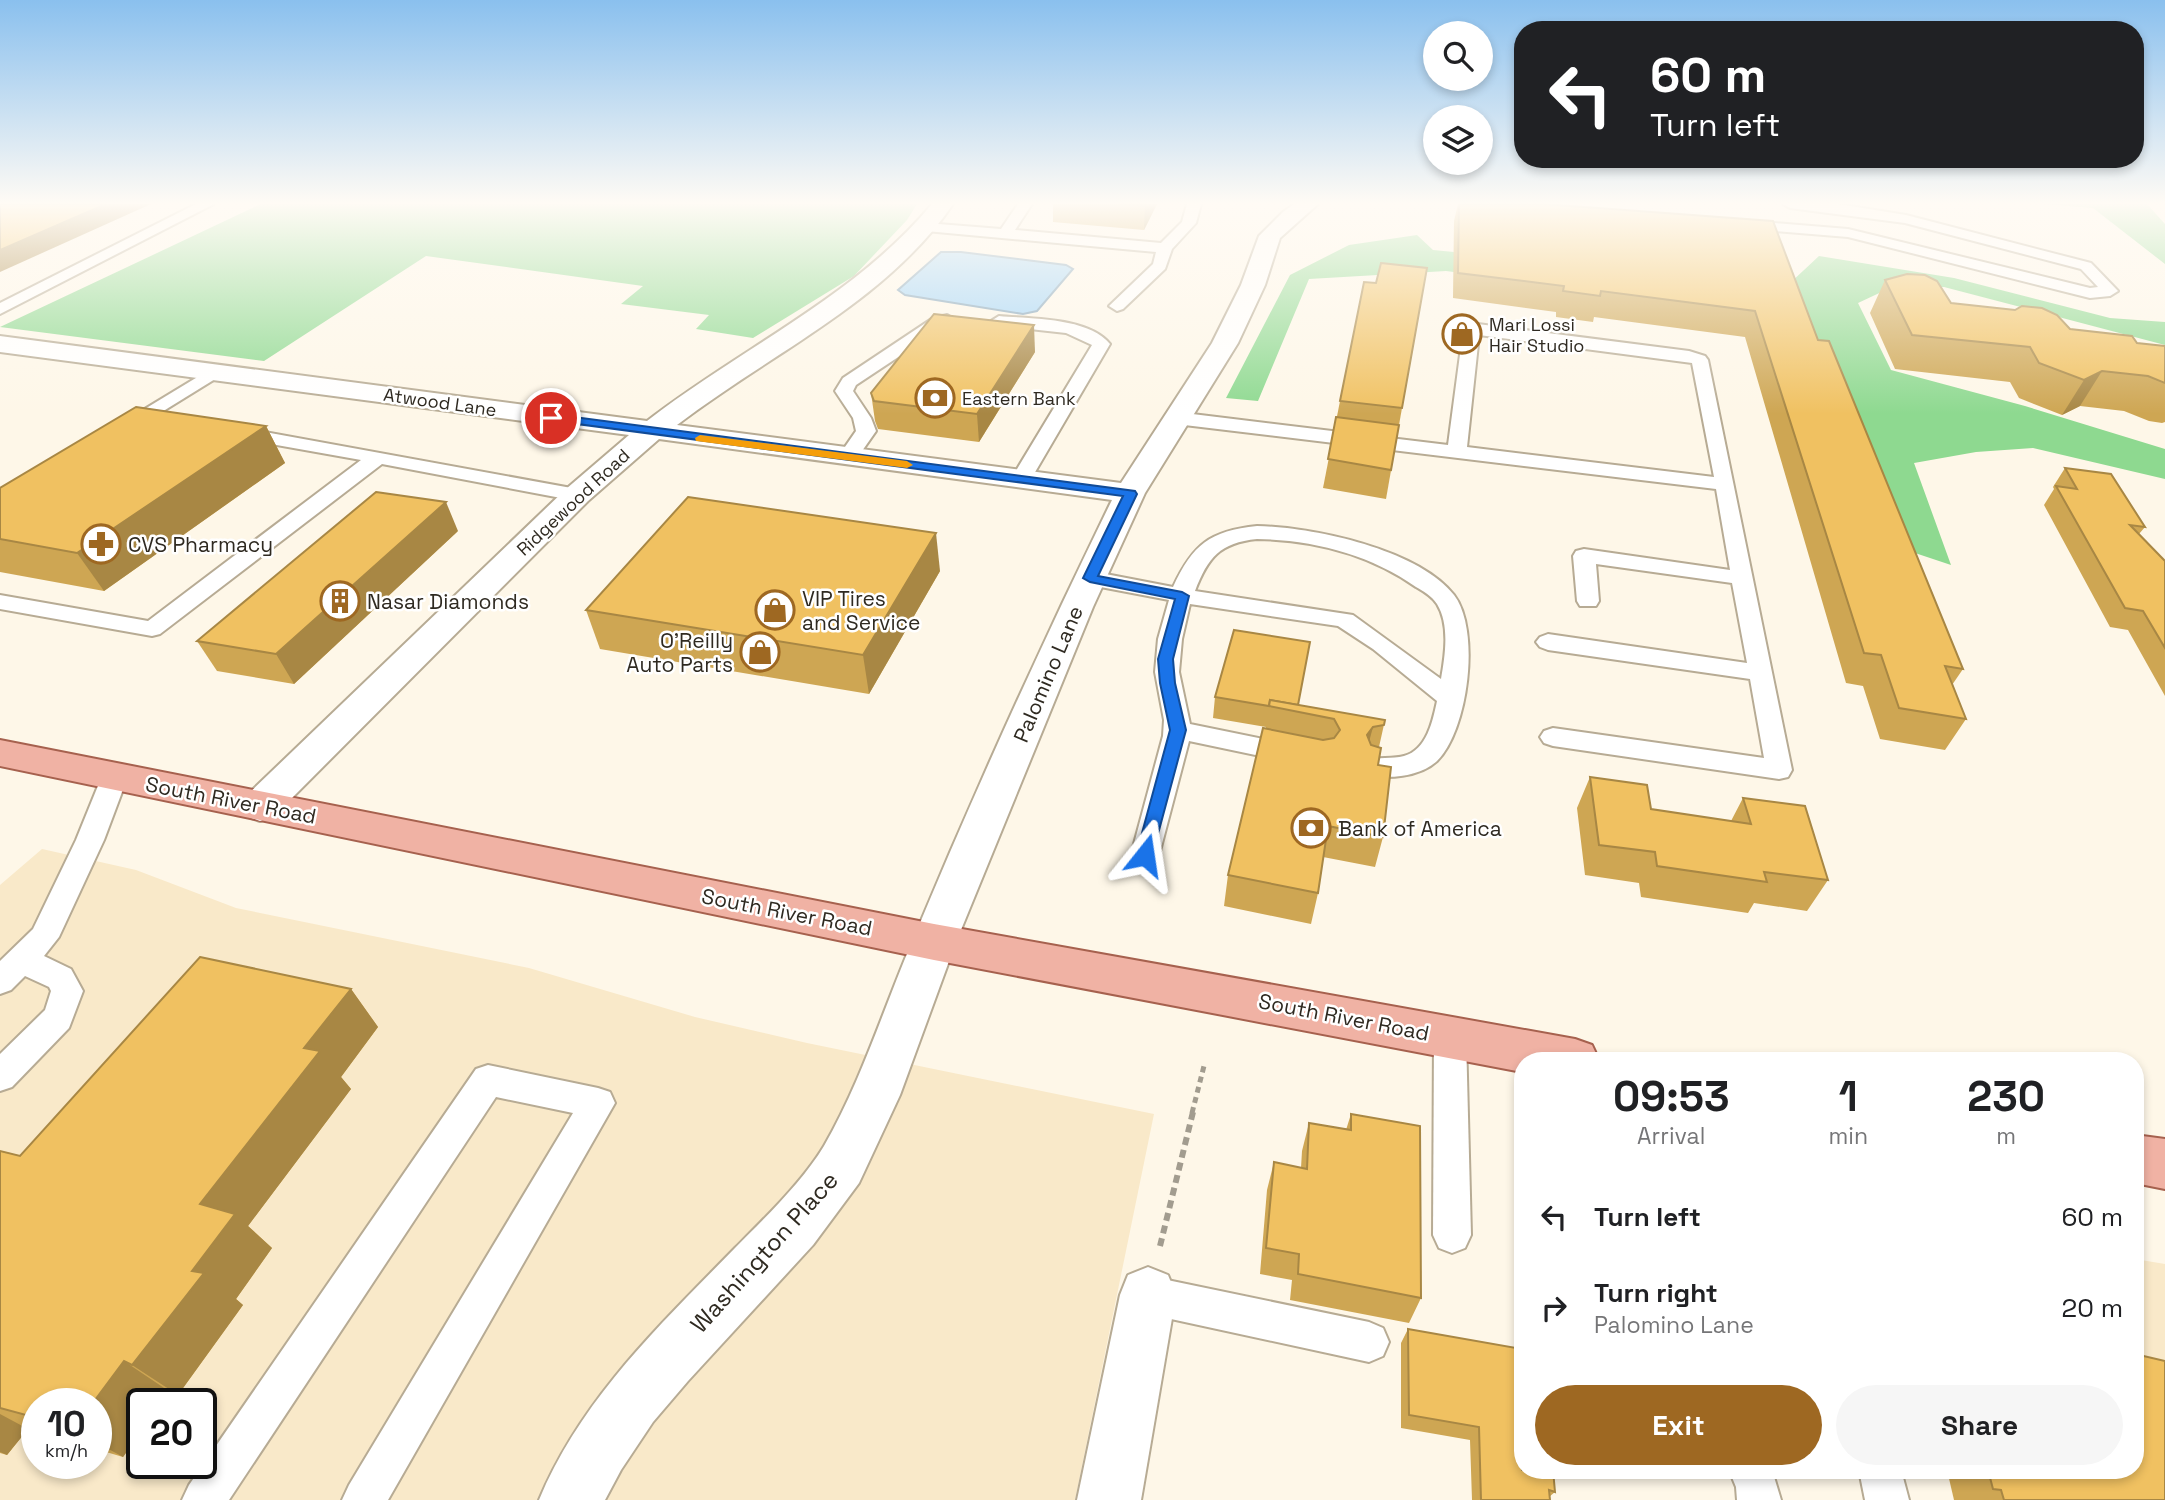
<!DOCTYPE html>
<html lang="en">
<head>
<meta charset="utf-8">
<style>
	body { margin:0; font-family:"Space Grotesk",sans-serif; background:#f6f6f6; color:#202124; height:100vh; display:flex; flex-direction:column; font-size:26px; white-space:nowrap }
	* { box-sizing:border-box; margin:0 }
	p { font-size:23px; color:#757577 }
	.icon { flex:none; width:38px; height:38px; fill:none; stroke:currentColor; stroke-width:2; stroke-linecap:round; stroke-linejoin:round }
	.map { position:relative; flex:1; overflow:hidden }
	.sheet { position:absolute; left:1514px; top:1052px; width:630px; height:427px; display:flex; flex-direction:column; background:#fff; border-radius:28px; box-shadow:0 4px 10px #0003 }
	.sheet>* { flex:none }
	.banner { position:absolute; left:1514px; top:21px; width:630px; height:147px; border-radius:28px; box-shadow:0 4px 10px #0003; background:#202124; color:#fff; overflow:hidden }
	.controls { position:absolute; left:1423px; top:21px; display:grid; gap:14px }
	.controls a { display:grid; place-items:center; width:70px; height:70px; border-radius:50%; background:#fff; box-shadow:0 4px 10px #0003; font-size:35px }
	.speed { position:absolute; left:21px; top:1388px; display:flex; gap:14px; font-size:35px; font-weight:700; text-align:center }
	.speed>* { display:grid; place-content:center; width:91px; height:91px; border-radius:50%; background:#fff; box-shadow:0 4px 10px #0003; line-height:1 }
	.speed small { font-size:18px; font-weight:400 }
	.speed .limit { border:4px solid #111; border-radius:10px; background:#fff; color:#111 }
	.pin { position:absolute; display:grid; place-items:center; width:60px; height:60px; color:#fff; margin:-30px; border:4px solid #fff; border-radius:50%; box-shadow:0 2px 7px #0007 }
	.me { position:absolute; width:77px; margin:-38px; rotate:15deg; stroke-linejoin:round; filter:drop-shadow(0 0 5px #0008) }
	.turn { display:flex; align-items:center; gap:24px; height:147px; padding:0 21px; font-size:32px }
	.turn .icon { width:91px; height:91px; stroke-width:2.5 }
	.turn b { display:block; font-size:49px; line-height:60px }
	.eta { display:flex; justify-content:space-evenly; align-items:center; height:119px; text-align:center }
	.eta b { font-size:42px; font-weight:700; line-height:49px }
	.primary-button { display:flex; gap:14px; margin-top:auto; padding:14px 21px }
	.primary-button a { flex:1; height:80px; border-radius:42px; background:#9e6822; color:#fff; font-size:28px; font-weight:700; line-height:80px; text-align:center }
	.primary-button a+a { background:#f6f6f6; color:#202124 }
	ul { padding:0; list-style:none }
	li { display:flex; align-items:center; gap:21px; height:91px; padding:0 21px }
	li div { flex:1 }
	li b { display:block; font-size:26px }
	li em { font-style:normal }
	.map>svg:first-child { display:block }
	.built { fill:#f9e9c9; fill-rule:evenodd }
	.forest { fill:#8ed990 }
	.water { fill:#9ed3f8; stroke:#7da0b8; stroke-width:2 }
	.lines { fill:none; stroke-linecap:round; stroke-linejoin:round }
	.service-casing { stroke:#b7ab94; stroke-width:4 }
	.minor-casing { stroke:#b7ab94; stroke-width:4 }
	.primary-casing { stroke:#a6614e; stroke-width:4 }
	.path-far1 { stroke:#a29c8f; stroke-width:5; stroke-dasharray:6 4.5; stroke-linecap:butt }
	.path { stroke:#a29c8f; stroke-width:6; stroke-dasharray:8 5; stroke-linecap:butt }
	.service { fill:#fff; fill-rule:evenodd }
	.minor { fill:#fff; fill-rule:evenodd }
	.primary { fill:#f0b2a4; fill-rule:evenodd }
	.wall { fill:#cea653 }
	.shaded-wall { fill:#a88744 }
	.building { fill:#f0c161; stroke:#a88744; stroke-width:2 }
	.route { fill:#1a73e8; stroke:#114b97; stroke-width:2 }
	.slow { fill:#f59e0b }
	.labels { text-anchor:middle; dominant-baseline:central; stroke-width:5; stroke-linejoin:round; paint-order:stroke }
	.far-poi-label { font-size:18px; fill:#2f2a21; stroke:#fff; text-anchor:start }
	.far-street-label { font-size:18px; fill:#2f2a21; stroke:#fff }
	.poi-label { font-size:21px; fill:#2f2a21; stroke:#fff; text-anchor:start }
	.street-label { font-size:21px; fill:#2f2a21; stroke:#fff }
	.near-street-label { font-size:24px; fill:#2f2a21; stroke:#fff }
</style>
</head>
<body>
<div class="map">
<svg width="2165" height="1500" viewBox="0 0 2165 1500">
	<rect width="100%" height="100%" fill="#fef7e8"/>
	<!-- built -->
	<g class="built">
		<path d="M42,849l94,21 100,38 293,60 166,49 112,26 347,71 -79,386h-1075v-615zM37,1404h59v59h-59zM142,1404h59v59h-59z"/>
		<path d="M2135,1259l30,5v162l-30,-76z"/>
	</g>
	<!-- forest -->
	<g class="forest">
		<path d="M261,204h656l-10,16 -53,56 -101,62 -57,-9 13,-14 -88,-11 22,-18 -217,-30 -162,105 -264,-34z"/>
		<path d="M2045,204h102l18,20v40l-72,-56z"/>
		<path d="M1417,235l16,15 356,34 30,-28 135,22 156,40 55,4v23l-221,-58 -54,1 -32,15 33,67 134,36 140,43v30l-132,-31 -57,4 -62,11 37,102 -36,-12 -98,-213 -127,-38 -244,-31 -137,8 -51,122 -32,-3 64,-123 59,-30z"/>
	</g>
	<!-- water -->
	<path class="water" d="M941,252h20l105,13 7,4 -36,42 -14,3 -118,-19 -7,-5z"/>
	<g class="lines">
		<!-- service casing -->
		<g class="service-casing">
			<g id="service">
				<path d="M196,204h18l-214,110v-11z"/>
				<path d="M1018,204h14l-17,26 146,13 21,-21 5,-18h14l-5,19 -24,26 -7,20 -42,40 -6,2 -8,-5 44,-42 3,-12 -230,-21 -7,-4 7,-4 75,6z"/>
				<path d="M1783,204h55l68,11 185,48 27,28 -8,5 -20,2 -242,-61 -109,-9 -7,-4 7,-4 109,9 242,59 8,-1 -17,-18 -176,-46 -115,-15z"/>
				<path d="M947,315l8,5 -2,4 -8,2 -89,59 -3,6 18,27 5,13 -21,30h-14l-3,-4 18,-26 -3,-13 -18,-27 8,-13 90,-60z"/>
				<path d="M999,316c31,3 89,1 111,28l-79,135 -3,4h-14l-3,-4 81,-134 -26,-12 -73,-8 -2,-4z"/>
				<path d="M1478,324l211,27 16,5 3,4 84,410 -4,7 -9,2 -226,-33 -9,-3 -4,-6 4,-6 9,-3 211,30 -14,-79 -202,-29 -8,-3 -4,-5 4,-5 8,-3 199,29 -15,-80 -136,-19 3,37 -3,5h-16l-3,-5 -4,-45 3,-5 8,-2 146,21 -14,-81 -540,-65 -9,-6 9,-6 272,33 15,-113zM1479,335l213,28 22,114 -247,-30z"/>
				<path d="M214,367l6,1 3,4 -3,4 -89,55h-14l-2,-4z"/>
				<path d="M238,427l339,62 7,2 3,4 -3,4 -7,2 -195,-37 -222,170 -8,2 -152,-27v-14l148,26 213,-161 -130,-23 -3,-4z"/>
				<path d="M1257,526c55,1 161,23 197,69 27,35 14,136 -17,166 -17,16 -51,19 -71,13l-4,-7 4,-7c12,-3 26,-1 38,-4 23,-6 29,-36 33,-55l-64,-52 -35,-23 -148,-22 -8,35 -3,33 11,52 103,21 9,3 4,6 -4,6 -9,3 -104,-22 -30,114 -4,8 -10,3 -10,-3 -4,-8 32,-119 1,-16 -9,-48 3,-33 11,-39 -79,-15 -8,-2 -3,-5 3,-5 8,-2 83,16c20,-43 37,-56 84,-61zM1257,539c56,1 112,15 159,48 7,4 16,9 21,17 13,21 8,52 4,75l-88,-64 -158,-24c13,-34 25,-48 62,-52z"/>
				<path d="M115,766l9,3 4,7 -24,64 -45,97 -15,19 27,13 12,22 -14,37 -57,59 -12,4v-37l45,-44 6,-19 -2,-4 -24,-11 -14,14 -11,4v-33l33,-32 43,-89 26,-64 4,-7z"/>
				<path d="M1450,1023l12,4 4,10 5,198 -6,13 -13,5 -13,-5 -6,-13 1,-198 4,-10z"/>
				<path d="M488,1065l110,23 12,4 5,11 -227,397h-46l7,-15 224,-372 -77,-16 -267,403h-47l7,-15 287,-416z"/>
				<path d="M1148,1276l221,46 14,6 6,14 -6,14 -14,6 -221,-48 -14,-5 -5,-14 5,-14z"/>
				<path d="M1729,1470h43l9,30h-44l-1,-13z"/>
				<path d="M1859,1470h42l8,30h-44z"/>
			</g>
		</g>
		<!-- minor casing -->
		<g class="minor-casing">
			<g id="minor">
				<path d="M932,204h21c-68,99 -184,150 -276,221l444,58 91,-140 29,-58 18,-49 24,-24 11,-8h24l-38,34 -15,47 -27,58 -93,150 -52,114 -137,335 -56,153 -41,88 -46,62 -125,136 -35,41 -32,48 -16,30h-66c42,-101 121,-175 196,-252 29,-29 68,-67 89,-102 37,-64 59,-136 88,-204 62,-149 129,-297 200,-442l-453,-61 -71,62 -314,315 -14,5 -14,-5 -6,-10 6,-10 320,-307 63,-54 -629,-83v-16l647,85c95,-74 207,-123 285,-217z"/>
				<path d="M1148,1267l20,8 8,20 -35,205h-64l43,-205 8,-20z"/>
			</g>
		</g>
		<!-- primary casing -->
		<g class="primary-casing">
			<g id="primary">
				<path d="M0,740l934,184 641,115 17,6 7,15h-77v12l-588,-112 -934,-194z"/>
				<path d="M2135,1135l30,4v50l-30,-6z"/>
			</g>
		</g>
		<!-- path-far1 -->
		<path class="path-far1" d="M1192,1113l12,-47"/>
		<!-- path -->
		<path class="path" d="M1160,1246l33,-134"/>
		<!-- service -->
		<use href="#service" class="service"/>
		<!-- minor -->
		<use href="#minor" class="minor"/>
		<!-- primary -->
		<use href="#primary" class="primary"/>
	</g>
	<!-- wall -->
	<g class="wall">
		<path d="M1053,204h104l-13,26 -91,-8z"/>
		<path d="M1458,204h86l274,136 145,329 -11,16 14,34 -21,31 -65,-11 -17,-53 -17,-3 -101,-346 -151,-20 -1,5 -37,-5v-5l-103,-14 1,-77z"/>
		<path d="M1885,280l66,23 186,40 28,3v76l-3,1 -13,-2 -25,-10 -44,-5 -18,9 -43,-17 -9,-16 -115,-13 -25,-56z"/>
		<path d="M1035,352l-56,90 -101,-13 -3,-8 -4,-28z"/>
		<path d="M1340,401l62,7 -16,91 -63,-11z"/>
		<path d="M266,426l19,37 -181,128 -104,-19v-84z"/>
		<path d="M2065,468l80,59 -6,7 26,27v135l-37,-66 -18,-3 -66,-122 10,-16 -1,-2z"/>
		<path d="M458,531l-164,153 -77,-13 -20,-30z"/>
		<path d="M940,571l-71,123 -269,-45 -14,-39z"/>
		<path d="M1310,642l-12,63 87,15 -6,27 -1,18 5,72 -8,30 -52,-10 -5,36 -7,31 -87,-18 4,-31 38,-148 -53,-9 2,-21z"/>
		<path d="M1590,777l61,32 80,12 12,-23 85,82 -21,31 -53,-8 -6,10 -107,-16 -2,-14 -54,-8 -8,-67z"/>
		<path d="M351,989l27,38 -37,50 10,12 -103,137 24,22 -36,51 7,6 -65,90 -8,-3 -47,65 -27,-8v-45h-59v28l-9,-3 -21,26 -7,-2v-302l20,5z"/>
		<path d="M1351,1114l70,184 -12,25 -119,-23 2,-20 -32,-6 7,-84 7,-28 27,6 1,-17 7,-28 37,7z"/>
		<path d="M1408,1329l147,163 -6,5 1,3h-78l-2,-60 -69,-12v-85z"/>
		<path d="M1947,1470h188l30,30h-211z"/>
	</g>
	<!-- shaded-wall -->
	<g class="shaded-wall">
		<path d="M106,204h45l-151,68v-22z"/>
		<path d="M1146,204h11l-13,26 1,-24z"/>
		<path d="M1034,325l1,27 -56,90 -2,-28z"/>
		<path d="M2102,371l-22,35 -18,9 22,-35z"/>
		<path d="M266,426l19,37 -181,128 -27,-38z"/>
		<path d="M446,502l12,29 -164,153 -18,-30z"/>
		<path d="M936,533l4,38 -71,123 -6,-39z"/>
		<path d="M1373,727l-8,30 2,-22z"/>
		<path d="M351,989l27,38 -37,50 10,12 -103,137 24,22 -36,51 7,6 -65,90 -46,-30 60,-94 8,-67 104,-156z"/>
		<path d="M124,1361l46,31 -9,12h-19v26l-19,27 -27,-15v-38h-4z"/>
		<path d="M0,1414l28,15 -21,26 -7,-3z"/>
	</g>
	<!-- building -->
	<g class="building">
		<path d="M0,204h106l-106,46z"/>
		<path d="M1119,204h27l-1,2z"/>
		<path d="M1459,204h85l229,17 45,119 11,1 134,328 -18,-3 21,53 -67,-11 -18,-53 -17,-2 -109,-342 -154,-20 -1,5 -37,-5 1,-5 -106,-13z"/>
		<path d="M1381,263l46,5 -25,140 -62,-7 24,-119 12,1z"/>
		<path d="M1907,274l18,1 12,6 14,22 64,7 7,-4 20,2 15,7 13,14 62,7 5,7 28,3v37l-17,-7 -46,-5 -18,9 -45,-17 -9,-16 -118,-12 -27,-55z"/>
		<path d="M934,314l100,11 -57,89 -103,-13 -3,-8z"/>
		<path d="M136,407l130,19 -189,127 -77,-14v-51z"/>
		<path d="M1336,417l63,8 -8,45 -63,-11z"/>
		<path d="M2065,468l46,6 34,53 -15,-2 35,36v87l-22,-37 -18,-3 -69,-122 21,3z"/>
		<path d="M376,492l70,10 -170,152 -79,-13z"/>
		<path d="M688,497l248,36 -73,122 -277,-45z"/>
		<path d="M1234,630l76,12 -12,63 -28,-5 -1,6 -54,-9z"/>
		<path d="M1270,700l115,20 -1,5 -11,2 -6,8 4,10 10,3 -3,17 13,2 -8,70 -55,-11 -10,67 -90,-18 35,-147 60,12 11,-2 6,-8 -6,-11 -65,-13z"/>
		<path d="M1590,777l57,8 4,24 100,15 -8,-26 62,8 23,74 -64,-8 3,10 -110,-16 -2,-14 -56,-7z"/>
		<path d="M200,957l151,32 -47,59 16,3 -120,153 35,10 -43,57 12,2 -72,92 -8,-4 -32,43h-55v14l-37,-10v-257l20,5z"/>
		<path d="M1351,1114l69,12 1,172 -123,-24 1,-20 -33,-6 8,-86 33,7 2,-46 42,7z"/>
		<path d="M1408,1329l114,20v121h31l2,22 -6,-2 1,10h-69l-2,-73 -70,-12z"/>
		<path d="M2135,1354l30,7v139h-161l-3,-10 -8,-1 -5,-19h147z"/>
	</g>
	<!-- sky -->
	<linearGradient id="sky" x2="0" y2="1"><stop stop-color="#8ac0ee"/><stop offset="0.49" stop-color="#fffbf5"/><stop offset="1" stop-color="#fffbf5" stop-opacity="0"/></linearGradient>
	<rect width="2165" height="414" fill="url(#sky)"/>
	<!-- route -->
	<path class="route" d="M551,414l584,77 2,3 -39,82 84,16 7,4 -16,63 2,24 11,47 -35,130h-12l-3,-5 34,-125 -10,-47 -2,-24 17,-60 -85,-17 -7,-4 40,-82 -576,-76v-5z"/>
	<!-- slow -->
	<path class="slow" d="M700,435l207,26 6,4 -6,3 -211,-27 -1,-3z"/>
	<!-- icons -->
	<defs>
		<g id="shop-ring" transform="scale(2.0125)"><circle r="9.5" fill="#fff" stroke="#9e6822" stroke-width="1.5"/><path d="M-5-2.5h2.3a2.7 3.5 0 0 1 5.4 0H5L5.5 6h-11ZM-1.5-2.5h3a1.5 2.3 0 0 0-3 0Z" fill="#9e6822"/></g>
		<g id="bank-ring" transform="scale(2.0125)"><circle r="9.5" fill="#fff" stroke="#9e6822" stroke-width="1.5"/><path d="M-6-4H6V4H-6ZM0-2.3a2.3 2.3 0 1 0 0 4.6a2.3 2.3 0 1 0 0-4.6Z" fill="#9e6822"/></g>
		<g id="pharmacy-ring" transform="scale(2.0125)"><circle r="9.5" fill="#fff" stroke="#9e6822" stroke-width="1.5"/><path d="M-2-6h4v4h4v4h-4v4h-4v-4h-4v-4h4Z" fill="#9e6822"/></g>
		<g id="building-ring" transform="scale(2.0125)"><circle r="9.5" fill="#fff" stroke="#9e6822" stroke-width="1.5"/><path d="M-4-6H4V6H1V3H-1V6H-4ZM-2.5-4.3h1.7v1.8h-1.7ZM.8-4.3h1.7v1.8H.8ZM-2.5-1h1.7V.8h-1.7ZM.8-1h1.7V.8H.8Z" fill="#9e6822"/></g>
	</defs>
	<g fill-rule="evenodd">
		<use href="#shop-ring" x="1462" y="334"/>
		<use href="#bank-ring" x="935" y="398"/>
		<use href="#pharmacy-ring" x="101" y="544"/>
		<use href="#building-ring" x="340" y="601"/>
		<use href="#shop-ring" x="775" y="610"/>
		<use href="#shop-ring" x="760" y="652"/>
		<use href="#bank-ring" x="1311" y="828"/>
	</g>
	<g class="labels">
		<!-- far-poi labels -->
		<g class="far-poi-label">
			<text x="1489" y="324">Mari Lossi<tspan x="1489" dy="21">Hair Studio</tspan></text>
			<text x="962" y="398">Eastern Bank</text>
		</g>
		<!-- far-street labels -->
		<g class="far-street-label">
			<text transform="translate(440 402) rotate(8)">Atwood Lane</text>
			<text transform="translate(573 502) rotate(-43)">Ridgewood Road</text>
		</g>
		<!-- poi labels -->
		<g class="poi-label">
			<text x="128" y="544">CVS Pharmacy</text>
			<text x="802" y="598">VIP Tires<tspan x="802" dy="24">and Service</tspan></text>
			<text x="367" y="601">Nasar Diamonds</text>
			<text x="733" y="640" text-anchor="end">O'Reilly<tspan x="733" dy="24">Auto Parts</tspan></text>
			<text x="1338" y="828">Bank of America</text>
		</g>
		<!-- street labels -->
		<g class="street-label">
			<text transform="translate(1048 674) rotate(-67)">Palomino Lane</text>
			<text transform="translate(231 800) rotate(11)">South River Road</text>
			<text transform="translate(787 912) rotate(11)">South River Road</text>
			<text transform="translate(1344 1017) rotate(11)">South River Road</text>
		</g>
		<!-- near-street labels -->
		<g class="near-street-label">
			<text transform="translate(764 1252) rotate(-48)">Washington Place</text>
		</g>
	</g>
</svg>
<div class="controls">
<a><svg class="icon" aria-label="search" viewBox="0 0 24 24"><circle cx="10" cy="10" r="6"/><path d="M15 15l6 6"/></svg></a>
<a><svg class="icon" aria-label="layers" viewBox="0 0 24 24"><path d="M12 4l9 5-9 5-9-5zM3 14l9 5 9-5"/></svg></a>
</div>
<div class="speed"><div>10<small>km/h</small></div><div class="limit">20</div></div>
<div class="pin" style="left:551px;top:418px;background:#d93025"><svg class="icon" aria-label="arrive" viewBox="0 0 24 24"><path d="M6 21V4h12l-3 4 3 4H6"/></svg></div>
<svg class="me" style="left:1145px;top:855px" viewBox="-20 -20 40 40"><path d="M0-17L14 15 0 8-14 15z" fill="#1a73e8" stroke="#fff" stroke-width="4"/></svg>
<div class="banner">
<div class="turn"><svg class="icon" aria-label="left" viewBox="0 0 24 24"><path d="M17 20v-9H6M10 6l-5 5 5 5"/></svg><div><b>60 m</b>Turn left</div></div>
</div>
<section class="sheet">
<div class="eta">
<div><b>09:53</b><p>Arrival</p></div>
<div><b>1</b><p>min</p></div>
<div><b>230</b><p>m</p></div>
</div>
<ul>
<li><svg class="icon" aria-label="left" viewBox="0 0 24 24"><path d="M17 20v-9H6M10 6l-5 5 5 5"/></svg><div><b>Turn left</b></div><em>60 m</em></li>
<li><svg class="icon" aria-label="right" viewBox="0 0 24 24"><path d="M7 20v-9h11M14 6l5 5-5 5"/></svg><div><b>Turn right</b><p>Palomino Lane</p></div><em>20 m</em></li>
</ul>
<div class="primary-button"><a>Exit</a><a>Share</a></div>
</section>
</div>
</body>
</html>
